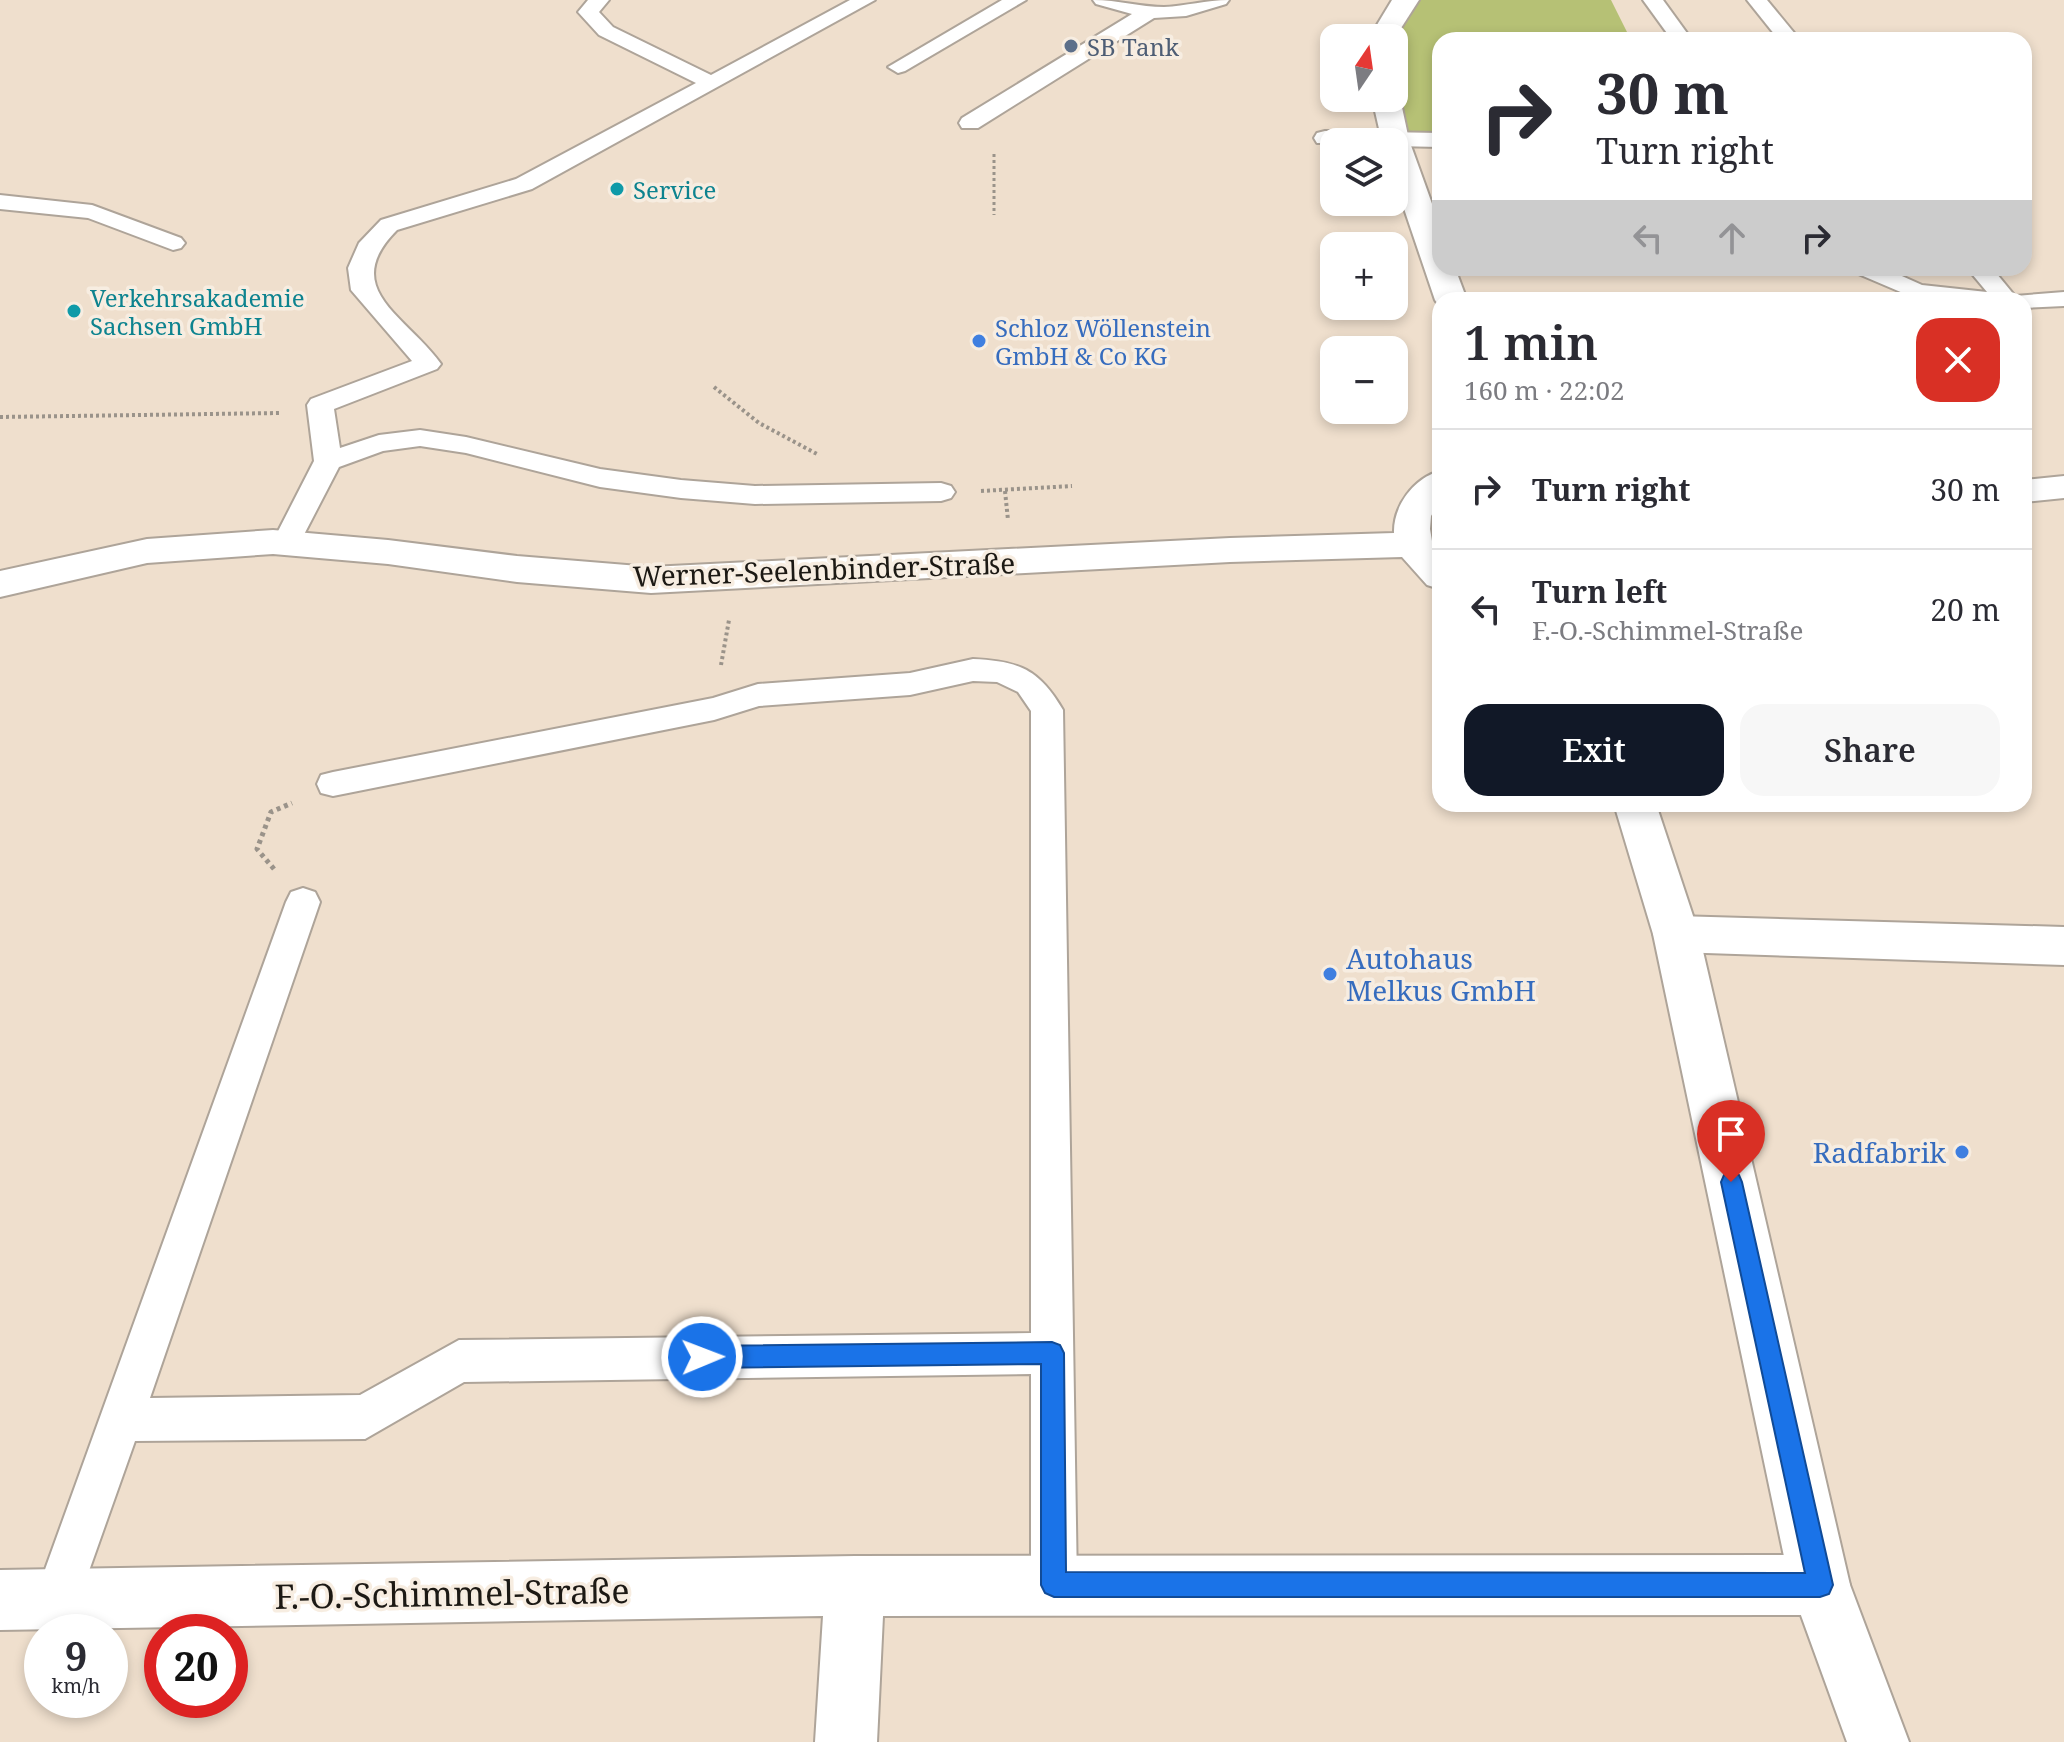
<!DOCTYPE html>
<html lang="en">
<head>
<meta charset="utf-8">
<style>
	body { margin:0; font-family:"Noto Serif",serif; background:#f7f7f7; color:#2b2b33; height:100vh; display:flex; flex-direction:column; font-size:30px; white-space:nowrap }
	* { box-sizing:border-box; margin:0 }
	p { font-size:26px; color:#7c7c81 }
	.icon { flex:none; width:44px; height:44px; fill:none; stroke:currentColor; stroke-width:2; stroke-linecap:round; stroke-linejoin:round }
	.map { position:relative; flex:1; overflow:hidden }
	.side { position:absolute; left:1432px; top:292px; width:600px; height:520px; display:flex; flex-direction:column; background:#fff; border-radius:24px; box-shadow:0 4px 12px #0003 }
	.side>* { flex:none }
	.hud { position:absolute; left:1432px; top:32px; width:600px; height:244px; border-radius:24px; box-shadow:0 4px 12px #0003; background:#fff; color:#2b2b33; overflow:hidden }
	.needle { width:52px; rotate:13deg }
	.controls { position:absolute; left:1320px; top:24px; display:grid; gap:16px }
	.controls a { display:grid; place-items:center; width:88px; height:88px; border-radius:16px; background:#fff; box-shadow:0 4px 12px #0003; font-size:40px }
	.speed { position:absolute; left:24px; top:1614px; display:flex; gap:16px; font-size:40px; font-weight:700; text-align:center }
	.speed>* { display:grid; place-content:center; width:104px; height:104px; border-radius:50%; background:#fff; box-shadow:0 4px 12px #0003; line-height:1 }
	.speed small { font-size:20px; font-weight:400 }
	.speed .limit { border:12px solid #d22; background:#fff; color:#111 }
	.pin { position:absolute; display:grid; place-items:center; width:68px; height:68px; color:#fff; margin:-82px -34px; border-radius:50% 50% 50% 0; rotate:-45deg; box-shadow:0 0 8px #0007 }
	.pin .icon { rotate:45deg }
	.me { position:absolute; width:88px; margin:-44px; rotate:89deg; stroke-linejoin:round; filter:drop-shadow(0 0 6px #0008) }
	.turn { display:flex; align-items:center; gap:28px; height:168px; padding:0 32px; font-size:36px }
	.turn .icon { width:104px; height:104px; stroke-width:2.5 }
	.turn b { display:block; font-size:56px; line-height:68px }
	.lanes { display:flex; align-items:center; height:76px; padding:0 32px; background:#0003; justify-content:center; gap:40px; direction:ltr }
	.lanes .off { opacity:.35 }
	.round { display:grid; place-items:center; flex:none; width:84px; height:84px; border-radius:24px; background:#f7f7f7 }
	.overview { display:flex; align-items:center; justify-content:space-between; height:136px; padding:0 32px }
	h1 { font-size:48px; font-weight:600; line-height:60px }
	.cta { display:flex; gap:16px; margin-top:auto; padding:16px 32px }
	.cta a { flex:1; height:92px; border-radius:24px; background:#111827; color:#fff; font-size:32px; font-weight:600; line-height:92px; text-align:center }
	.cta a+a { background:#f7f7f7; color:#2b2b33 }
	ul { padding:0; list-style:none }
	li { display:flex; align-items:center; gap:24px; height:120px; padding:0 32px; border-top:2px solid #e1e1e2 }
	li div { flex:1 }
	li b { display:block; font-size:30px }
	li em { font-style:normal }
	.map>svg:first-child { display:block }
	.built { fill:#efdfcd; fill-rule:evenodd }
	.forest { fill:#b6c175 }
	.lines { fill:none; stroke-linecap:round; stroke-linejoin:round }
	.service-casing { stroke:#aea499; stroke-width:4 }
	.minor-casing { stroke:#aea499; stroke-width:4 }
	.secondary-casing { stroke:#aea499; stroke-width:4 }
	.path-far2 { stroke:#9a938a; stroke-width:3; stroke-dasharray:3 3; stroke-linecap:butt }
	.path-far1 { stroke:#9a938a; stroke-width:4; stroke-dasharray:3 3; stroke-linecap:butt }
	.path { stroke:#9a938a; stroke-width:5; stroke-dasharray:4 4; stroke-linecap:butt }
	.service { fill:#fff; fill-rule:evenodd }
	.minor { fill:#fff; fill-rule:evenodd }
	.secondary { fill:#fff; fill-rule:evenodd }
	.route { fill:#1a73e8; stroke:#114b97; stroke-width:2 }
	.service-dot { fill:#5c6f8a; stroke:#f7ede1; stroke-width:3 }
	.culture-dot { fill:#0f9aa8; stroke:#f7ede1; stroke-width:3 }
	.shop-dot { fill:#3f7fe0; stroke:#f7ede1; stroke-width:3 }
	.labels { text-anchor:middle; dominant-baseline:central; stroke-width:7; stroke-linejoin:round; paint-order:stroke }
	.far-service-label { font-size:24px; fill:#4e5e75; stroke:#f7ede1; text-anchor:start }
	.far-culture-label { font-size:24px; fill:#0d838f; stroke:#f7ede1; text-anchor:start }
	.far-shop-label { font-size:24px; fill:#366cbe; stroke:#f7ede1; text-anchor:start }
	.street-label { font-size:28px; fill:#1c1914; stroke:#f7ede1 }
	.shop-label { font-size:28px; fill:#366cbe; stroke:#f7ede1; text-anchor:start }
	.near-street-label { font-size:34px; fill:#1c1914; stroke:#f7ede1 }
</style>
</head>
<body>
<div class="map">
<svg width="2064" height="1742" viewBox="0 0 2064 1742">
	<rect width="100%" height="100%" fill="#f7ede1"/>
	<!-- built -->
	<path class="built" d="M0,0h2064v1742h-2064zM1334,38h60v60h-60zM1440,40h584v228h-584zM1334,142h60v60h-60zM1334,246h60v60h-60zM1440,300h584v504h-584zM1334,350h60v60h-60zM42,1632h68v68h-68zM162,1632h68v68h-68z"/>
	<!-- forest -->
	<path class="forest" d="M1406,0h205l20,40h-191v100h-45l-1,-102z"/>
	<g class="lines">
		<!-- service casing -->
		<g class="service-casing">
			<g id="service">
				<path d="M588,0h21l-10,12 14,15 98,48 139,-75h25l-343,189 -135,41c-59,59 10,86 44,134l-4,5 -103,40 6,39 39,-13 41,-5 46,7 134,32 81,11 74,6 186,-3 10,3 4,6 -4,6 -10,3 -186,3 -74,-6 -81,-11 -134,-34 -46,-7 -37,5 -44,16 -43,83 -10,2 -10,-2 -4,-7 42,-82 -7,-56 4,-6 101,-38 -61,-71 -3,-22 11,-25 22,-23 135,-41 180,-96 -97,-48 -21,-23z"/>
				<path d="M1002,0h24l-121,71 -7,2 -10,-6z"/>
				<path d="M1093,0c25,0 47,7 71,7 22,-1 42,-7 65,-7l-3,4 -40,12 -32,2 -176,110h-16l-3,-5 3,-5 170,-104 -36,-10z"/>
				<path d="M1643,0h20l29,40h-20z"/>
				<path d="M1747,0h20l33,40h-21z"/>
				<path d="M1325,131l115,2v14l-46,-1v-4l-77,1 -3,-5 3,-5z"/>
				<path d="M0,195l92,10 89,33 4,5 -4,5 -8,2 -85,-32 -88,-9z"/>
				<path d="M1852,268h32l38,17 65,7 -20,-24h25l23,28 49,-4v14l-40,2v-8l-107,-1 -61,-26z"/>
				<path d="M973,659c46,2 66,10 90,51l14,875 -7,16 -16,7 -16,-7 -7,-16v-211l-567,8 -99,57 -230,2 -62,175 -16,7 -16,-7 -7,-16 252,-698 5,-10 12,-4 12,4 5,10 -170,496 210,-3 99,-55 572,-7v-622l-13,-19 -21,-10 -24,-1 -63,14 -151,11 -45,14 -381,76 -12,-3 -4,-9 4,-9 12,-3 380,-74 45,-14 152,-11z"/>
			</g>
		</g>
		<!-- minor casing -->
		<g class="minor-casing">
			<g id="minor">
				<path d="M1676,916l388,11v38l-388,-13 -16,-5 -7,-13 7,-13z"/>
				<path d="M1820,1555l21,9 9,21 -9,21 -21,9 -937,1 -6,126h-62l8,-126 -823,14v-60l855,-14z"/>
			</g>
		</g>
		<!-- secondary casing -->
		<g class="secondary-casing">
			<g id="secondary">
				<path d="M1392,0h27l-25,39 -25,-1z"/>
				<path d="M1394,92l6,6 9,42 31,86v42h15l12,32h-27v7l-5,-7 -41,-121v-37h-12l-10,-44h22z"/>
				<path d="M1440,471v30l-9,15 -1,13 2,12 8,14v34l-13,-4 -25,-28 -172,5 -579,31 -134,-11 -129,-18 -115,-10 -126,9 -147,34v-26l147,-32 126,-9 115,10 129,16 134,11 579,-29 164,-5c-1,-27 20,-55 46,-62z"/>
				<path d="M2064,476v22l-40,4v-22z"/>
				<path d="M1614,804h42l43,130 151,651 59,157h-62l-57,-157 -137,-651z"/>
			</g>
		</g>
		<!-- path-far2 -->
		<path class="path-far2" d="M994,154v61"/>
		<!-- path-far1 -->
		<g class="path-far1">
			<path d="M714,387l45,36 58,31"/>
			<path d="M0,417l280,-4"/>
			<path d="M981,491l91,-5"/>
			<path d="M1005,491l3,29"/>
			<path d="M721,665l8,-45"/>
		</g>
		<!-- path -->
		<path class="path" d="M274,869l-17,-20 14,-37 21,-9"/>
		<!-- service -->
		<use href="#service" class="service"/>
		<!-- minor -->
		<use href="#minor" class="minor"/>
		<!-- secondary -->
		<use href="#secondary" class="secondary"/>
	</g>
	<!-- route -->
	<path class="route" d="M1731,1172l8,3 3,7 91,403 -4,9 -9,3h-766l-9,-4 -4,-8v-221l-339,4 -8,-3 -4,-8 4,-8 8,-3 350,-4 8,3 4,8 2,219 739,1 -84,-391 3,-7z"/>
	<!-- markers -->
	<circle class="service-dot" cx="1071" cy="46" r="8"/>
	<g class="culture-dot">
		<circle cx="617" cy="189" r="8"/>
		<circle cx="74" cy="311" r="8"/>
	</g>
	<g class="shop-dot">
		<circle cx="979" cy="341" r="8"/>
		<circle cx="1330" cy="974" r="8"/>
		<circle cx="1962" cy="1152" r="8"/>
	</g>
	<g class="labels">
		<!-- far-service labels -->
		<g class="far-service-label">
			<text x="1087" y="46">SB Tank</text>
		</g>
		<!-- far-culture labels -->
		<g class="far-culture-label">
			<text x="633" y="189">Service</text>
			<text x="90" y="297">Verkehrsakademie<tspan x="90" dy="28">Sachsen GmbH</tspan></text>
		</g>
		<!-- far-shop labels -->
		<g class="far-shop-label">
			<text x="995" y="327">Schloz Wöllenstein<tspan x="995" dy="28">GmbH &amp; Co KG</tspan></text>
		</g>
		<!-- street labels -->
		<g class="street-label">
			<text transform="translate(824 569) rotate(-2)">Werner-Seelenbinder-Straße</text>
		</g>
		<!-- shop labels -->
		<g class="shop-label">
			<text x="1346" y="958">Autohaus<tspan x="1346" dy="32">Melkus GmbH</tspan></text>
			<text x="1946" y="1152" text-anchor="end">Radfabrik</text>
		</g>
		<!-- near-street labels -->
		<g class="near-street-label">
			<text transform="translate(452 1593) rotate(-1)">F.-O.-Schimmel-Straße</text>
		</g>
	</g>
</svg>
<div class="controls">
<a><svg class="needle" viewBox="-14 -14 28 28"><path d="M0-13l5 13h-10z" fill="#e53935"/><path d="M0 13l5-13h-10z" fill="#7c7c81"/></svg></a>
<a><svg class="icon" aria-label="layers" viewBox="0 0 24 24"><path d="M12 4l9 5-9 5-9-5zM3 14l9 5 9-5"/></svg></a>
<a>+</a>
<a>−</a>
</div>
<div class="speed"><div>9<small>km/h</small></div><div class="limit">20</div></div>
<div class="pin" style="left:1731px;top:1182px;background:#d93025"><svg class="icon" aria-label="arrive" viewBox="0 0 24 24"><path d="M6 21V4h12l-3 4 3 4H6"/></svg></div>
<svg class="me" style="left:702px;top:1357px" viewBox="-20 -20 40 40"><circle r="17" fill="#1a73e8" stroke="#fff" stroke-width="3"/><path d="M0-11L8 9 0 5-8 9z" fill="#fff"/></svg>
<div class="hud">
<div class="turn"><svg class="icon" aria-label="right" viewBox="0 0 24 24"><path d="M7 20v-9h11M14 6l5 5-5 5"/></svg><div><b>30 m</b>Turn right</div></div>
<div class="lanes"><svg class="icon off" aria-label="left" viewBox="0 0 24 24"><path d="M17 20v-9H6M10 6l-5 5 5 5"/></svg><svg class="icon off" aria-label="ahead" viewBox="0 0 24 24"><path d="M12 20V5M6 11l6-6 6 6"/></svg><svg class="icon" aria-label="right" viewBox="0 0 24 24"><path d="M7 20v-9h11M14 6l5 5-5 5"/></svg></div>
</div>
<section class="side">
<div class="overview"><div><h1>1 min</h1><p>160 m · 22:02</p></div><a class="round" style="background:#d93025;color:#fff"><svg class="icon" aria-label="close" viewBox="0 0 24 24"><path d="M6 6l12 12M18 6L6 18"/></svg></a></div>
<ul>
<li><svg class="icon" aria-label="right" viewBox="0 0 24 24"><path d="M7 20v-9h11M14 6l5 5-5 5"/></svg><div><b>Turn right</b></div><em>30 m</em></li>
<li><svg class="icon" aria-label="left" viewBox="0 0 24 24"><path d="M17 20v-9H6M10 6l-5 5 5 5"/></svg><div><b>Turn left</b><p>F.-O.-Schimmel-Straße</p></div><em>20 m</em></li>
</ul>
<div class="cta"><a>Exit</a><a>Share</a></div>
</section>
</div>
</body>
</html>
